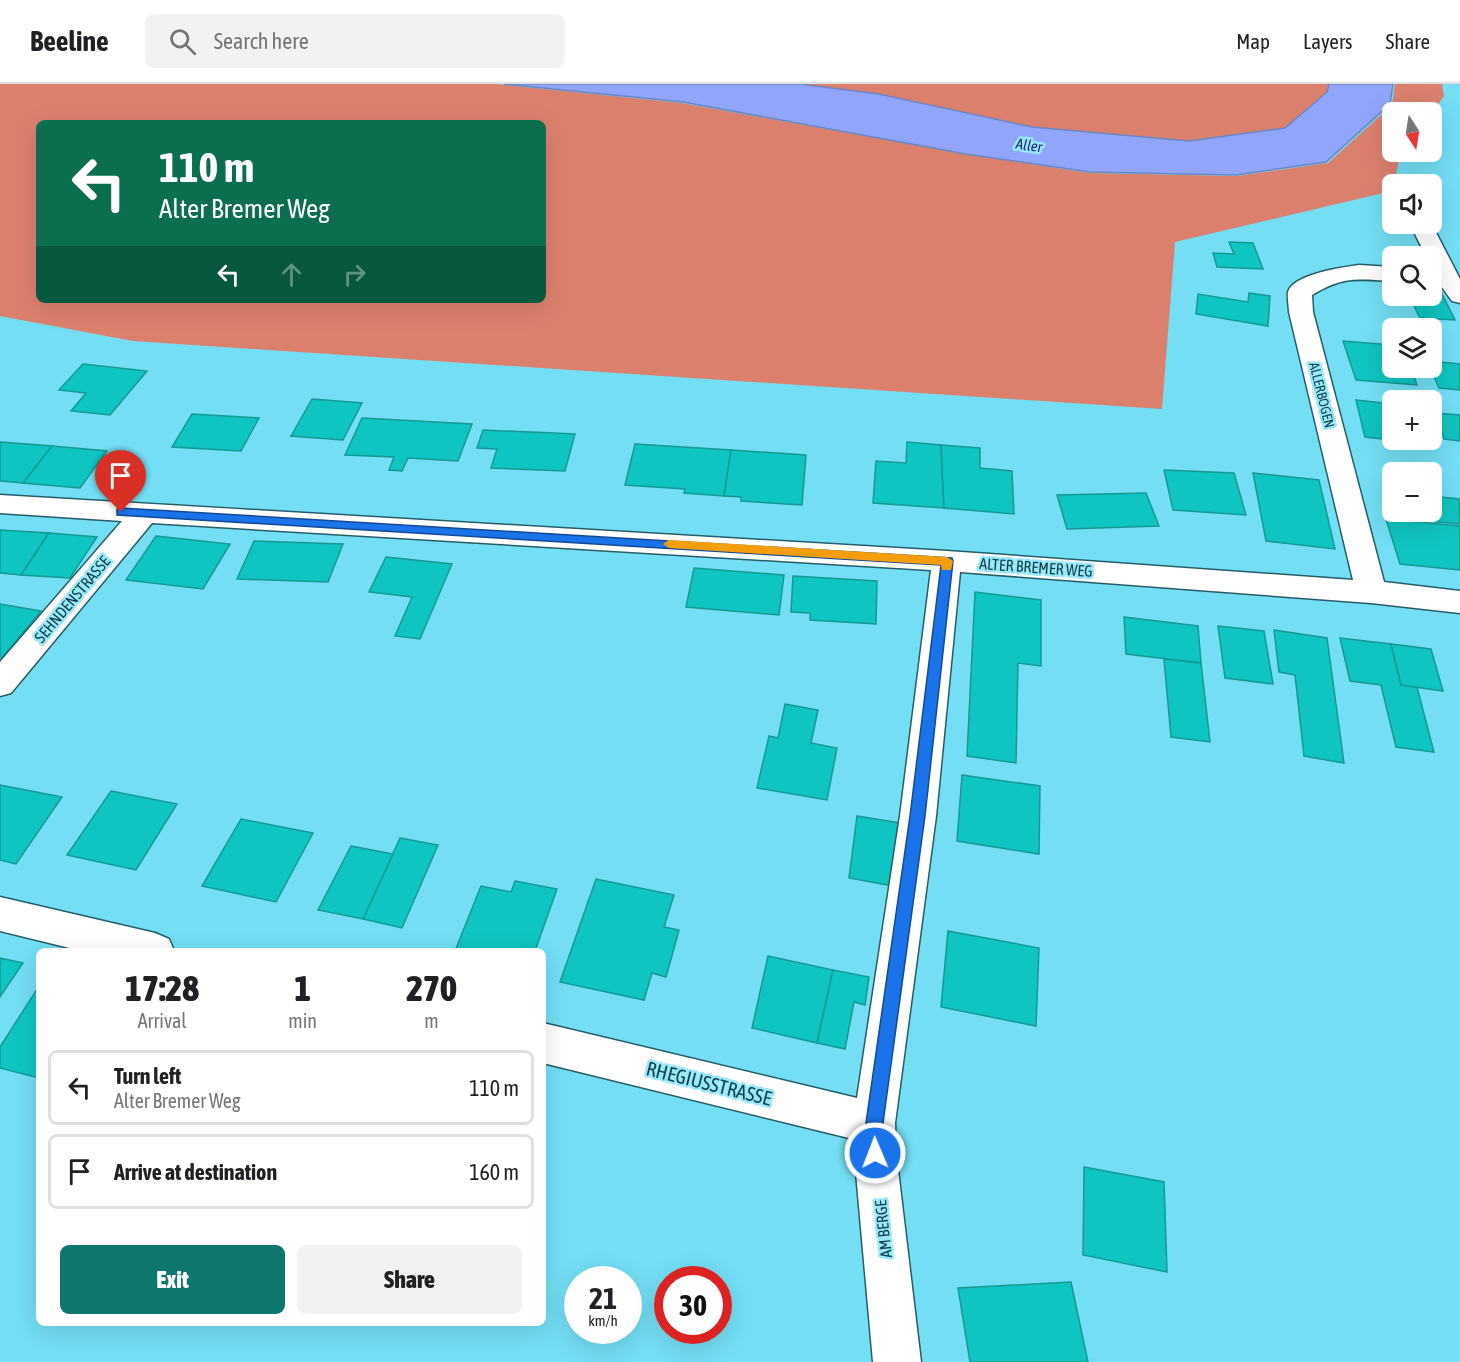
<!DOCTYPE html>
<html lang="en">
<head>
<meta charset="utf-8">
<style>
	body { margin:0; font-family:"Asap Condensed",sans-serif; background:#f2f2f2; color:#202124; height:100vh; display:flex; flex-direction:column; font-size:22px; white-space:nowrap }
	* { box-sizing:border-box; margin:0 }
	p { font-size:20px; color:#757577 }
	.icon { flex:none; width:33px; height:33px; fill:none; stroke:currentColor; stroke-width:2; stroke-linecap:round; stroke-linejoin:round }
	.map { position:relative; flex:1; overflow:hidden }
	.drawer { position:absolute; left:36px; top:864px; width:510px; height:378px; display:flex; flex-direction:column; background:#fff; border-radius:9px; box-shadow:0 6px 24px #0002 }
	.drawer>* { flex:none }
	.banner { position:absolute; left:36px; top:36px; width:510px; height:183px; border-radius:9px; box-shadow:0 6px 24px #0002; background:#0b6e4f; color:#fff; overflow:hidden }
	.needle { width:39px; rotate:168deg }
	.fabs { position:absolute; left:1382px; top:18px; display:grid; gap:12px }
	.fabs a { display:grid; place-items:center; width:60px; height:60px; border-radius:9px; background:#fff; box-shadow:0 6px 24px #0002; font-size:30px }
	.speed { position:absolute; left:564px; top:1182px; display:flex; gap:12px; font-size:30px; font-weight:700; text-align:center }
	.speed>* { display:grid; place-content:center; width:78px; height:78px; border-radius:50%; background:#fff; box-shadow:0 6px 24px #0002; line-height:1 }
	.speed small { font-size:15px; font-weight:400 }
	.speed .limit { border:9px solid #d22; background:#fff; color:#111 }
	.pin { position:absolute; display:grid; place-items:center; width:51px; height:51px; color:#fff; margin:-62px -26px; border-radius:50% 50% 50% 0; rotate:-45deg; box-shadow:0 0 6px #0007 }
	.pin .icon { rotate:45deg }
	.me { position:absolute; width:66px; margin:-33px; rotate:359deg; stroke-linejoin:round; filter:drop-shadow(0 0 4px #0008) }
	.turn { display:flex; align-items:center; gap:21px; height:126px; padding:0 24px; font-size:27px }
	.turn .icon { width:78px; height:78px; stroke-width:2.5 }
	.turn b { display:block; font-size:42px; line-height:51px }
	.lanes { display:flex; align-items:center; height:57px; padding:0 24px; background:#0003; justify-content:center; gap:30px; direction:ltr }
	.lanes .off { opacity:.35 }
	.eta { display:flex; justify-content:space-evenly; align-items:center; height:102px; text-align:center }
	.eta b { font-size:36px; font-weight:800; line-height:42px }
	.primary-button { display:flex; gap:12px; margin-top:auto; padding:12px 24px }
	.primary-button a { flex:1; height:69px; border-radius:9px; background:#0f766e; color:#fff; font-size:24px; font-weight:800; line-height:69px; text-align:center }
	.primary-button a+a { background:#f2f2f2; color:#202124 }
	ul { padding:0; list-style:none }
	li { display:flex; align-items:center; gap:18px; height:75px; margin:0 12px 9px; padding:0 12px; border:3px solid #e0e0e0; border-radius:9px }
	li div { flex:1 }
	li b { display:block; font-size:22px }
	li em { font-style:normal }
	header { display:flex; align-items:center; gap:36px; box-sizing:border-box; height:84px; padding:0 30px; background:#fff; border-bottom:2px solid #e0e0e0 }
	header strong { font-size:28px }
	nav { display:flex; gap:33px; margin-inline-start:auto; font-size:21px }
	.search { width:420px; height:54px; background:#f2f2f2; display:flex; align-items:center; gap:15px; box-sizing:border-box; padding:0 21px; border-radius:9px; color:#757577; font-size:22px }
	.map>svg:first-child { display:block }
	.green { fill:#dc806e; fill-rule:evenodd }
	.water { fill:#91a6fb; stroke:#6a87c5; stroke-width:1.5 }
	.building { fill:#0fc5c1; stroke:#149997; stroke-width:1.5 }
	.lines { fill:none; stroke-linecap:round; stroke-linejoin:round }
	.minor-casing { stroke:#245e69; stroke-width:3 }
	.minor { fill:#fff; fill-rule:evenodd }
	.route { fill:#1a73e8; stroke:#114b97; stroke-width:1.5 }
	.slow { fill:#f59e0b }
	.labels { text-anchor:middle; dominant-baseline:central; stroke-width:5; stroke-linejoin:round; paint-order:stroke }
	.far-street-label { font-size:14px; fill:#103f48; stroke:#97e8fa }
	.far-water-label { font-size:15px; font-style:italic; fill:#1c1b7c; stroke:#97e8fa }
	.street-label { font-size:16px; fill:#103f48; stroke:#97e8fa }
	.near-street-label { font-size:20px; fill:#103f48; stroke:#97e8fa }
</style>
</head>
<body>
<header>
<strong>Beeline</strong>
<div class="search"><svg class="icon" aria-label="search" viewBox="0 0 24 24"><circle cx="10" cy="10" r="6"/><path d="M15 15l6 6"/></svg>Search here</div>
<nav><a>Map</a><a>Layers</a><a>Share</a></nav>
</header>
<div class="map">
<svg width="1460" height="1278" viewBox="0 0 1460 1278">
	<rect width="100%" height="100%" fill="#73def4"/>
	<!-- green -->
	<g class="green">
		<path d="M0,0h497l185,19 284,51 124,19 147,3 91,-13 64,-58 3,-21h47l2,12 -13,18 -39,-2v40h9l-9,39 -217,51 -13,167 -1029,-68 -133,-25zM39,39h504v177h-504z"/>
		<path d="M800,0h529l-2,8 -42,36 -96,13 -157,-14 -153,-33z"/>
	</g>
	<!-- water -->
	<path class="water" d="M504,0h296l79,10 153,33 157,14 96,-13 42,-36 2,-8h64l-3,20 -64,58 -90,13 -146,-3 -124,-18 -283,-52z"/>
	<!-- building -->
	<g class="building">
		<path d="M1229,158l24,1 10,26 -46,-2 -4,-14 21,1z"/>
		<path d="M1431,206h9l15,30 -35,-2 -11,-22h22z"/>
		<path d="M1249,209l21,3 -2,30 -72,-12 2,-20 50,8z"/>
		<path d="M1343,257l49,4v23h19l6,17 -61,-5z"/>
		<path d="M1431,277l29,3v26l-21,-2 -9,-20z"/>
		<path d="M83,280l64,7 -37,44 -39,-4 15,-18 -27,-3z"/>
		<path d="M312,315l50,4 -19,37 -52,-4z"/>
		<path d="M1356,316l36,4v36h35l2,4 -64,-7z"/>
		<path d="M1437,329l23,2v26l-16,-2z"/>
		<path d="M192,330l67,4 -18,33 -69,-4z"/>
		<path d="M362,334l110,6 -14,37 -50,-3 -6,13 -13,-1 5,-13 -49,-2z"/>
		<path d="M483,346l92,4 -10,37 -74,-3 6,-19 -20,-1z"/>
		<path d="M0,358l52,4 -29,37 -23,-2z"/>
		<path d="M907,358l34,3 3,63 -71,-5 3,-42 30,2z"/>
		<path d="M635,360l96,6 -7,46 -40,-3 1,-4 -60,-4z"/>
		<path d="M941,361l39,3v20l32,3 2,43 -70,-6z"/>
		<path d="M52,362l55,5 -27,37 -57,-5z"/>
		<path d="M731,366l75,5 -4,50 -61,-4v-4l-17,-1z"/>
		<path d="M1164,386l70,3 12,42 -73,-5z"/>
		<path d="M1253,389l66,7 16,69 -69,-8z"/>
		<path d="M1146,409l13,33 -92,3 -10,-34z"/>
		<path d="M1431,412l28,3 1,25 -41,-4 -3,-8h15z"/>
		<path d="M1386,435l74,7v44l-60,-6z"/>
		<path d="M0,446l49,3 -28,42 -21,-2z"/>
		<path d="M49,449l48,4 -27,41 -49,-3z"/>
		<path d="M156,452l74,8 -27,45 -77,-9z"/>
		<path d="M254,457l89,3 -15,38 -91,-3z"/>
		<path d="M386,473l66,7 -32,75 -25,-3 17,-39 -43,-5z"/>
		<path d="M694,484l90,7 -5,40 -93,-8z"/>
		<path d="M793,492l84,5 -1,43 -66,-4v-7l-19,-1z"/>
		<path d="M975,508l66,8v66l-23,-3 -2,100 -49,-7z"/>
		<path d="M0,520l41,7 -39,47 -2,-1z"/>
		<path d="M1124,533l74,9 3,37 -75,-9z"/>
		<path d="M1218,542l46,5 9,53 -48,-6z"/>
		<path d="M1274,546l53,8 17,125 -40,-7 -9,-81 -16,-3z"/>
		<path d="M1340,554l51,6 10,41 16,2 17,65 -38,-5 -15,-62 -31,-4z"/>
		<path d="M1391,560l40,5 12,42 -42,-6z"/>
		<path d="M1164,575l37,4 9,79 -39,-5z"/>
		<path d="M785,620l33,6 -7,33 26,5 -10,52 -70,-12 12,-52 9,2z"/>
		<path d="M962,691l78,11 -1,68 -82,-13z"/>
		<path d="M0,701l62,12 -46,67 -16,-4z"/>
		<path d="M111,707l66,13 -41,66 -69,-15z"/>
		<path d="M857,732l43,7 -7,63 -44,-8z"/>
		<path d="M241,735l72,14 -37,69 -74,-16z"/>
		<path d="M400,754l38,7 -36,83 -39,-9z"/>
		<path d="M351,762l42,8 -30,65 -45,-9z"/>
		<path d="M596,795l78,16 -10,32 15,3 -13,47 -14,-4 -8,27 -84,-18z"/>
		<path d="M515,797l42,8 -22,62h-80l26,-65 30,6z"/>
		<path d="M948,847l91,17 -3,78 -95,-19z"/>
		<path d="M768,872l65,14 -16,73 -65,-15z"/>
		<path d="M0,874l23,5 -23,34z"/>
		<path d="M833,886l36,7 -4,28 -11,-3 -9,47 -28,-6z"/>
		<path d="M39,902v92l-39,-10v-21z"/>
		<path d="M1084,1083l80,15 3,90 -84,-17z"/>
		<path d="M1071,1198l17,80h-118l-12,-74z"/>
	</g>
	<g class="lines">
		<!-- minor casing -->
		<g class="minor-casing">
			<g id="minor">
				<path d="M1431,139l29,56v24l-8,-2c-10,-14 -21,-27 -21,-45h-5l-16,-32z"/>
				<path d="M1359,181l33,2v14c-36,-2 -48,-5 -80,14l1,17 71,270 76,9v22l-89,-10 -411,-31 -24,244 -41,307 1,30 25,209h-48l-20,-223 -310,-76v-40l314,75 43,-282 31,-246 -779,-47 -141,170 -11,3v-34l122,-141 -122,-8v-18l947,56 406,29 -64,-268c0,-6 -2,-14 -1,-20 5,-18 56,-25 71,-27z"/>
				<path d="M0,813l155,36 14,6 5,12h-92l-82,-20z"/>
			</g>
		</g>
		<!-- minor -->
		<use href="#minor" class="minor"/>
	</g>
	<!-- route -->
	<path class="route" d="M121,424l831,50 1,3 -28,255 -42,307 1,30 -3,6 -6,3 -6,-3 -3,-6v-30l44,-307 31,-251 -824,-50v-6z"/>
	<!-- slow -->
	<path class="slow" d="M669,456l278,17 6,4 -2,9h-9l-1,-5 -272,-17 -6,-4z"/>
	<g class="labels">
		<!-- far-street labels -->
		<g class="far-street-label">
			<text transform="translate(1322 311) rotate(76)">ALLERBOGEN</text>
		</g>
		<!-- far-water labels -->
		<g class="far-water-label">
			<text transform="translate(1029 61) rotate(8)">Aller</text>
		</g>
		<!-- street labels -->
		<g class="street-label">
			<text transform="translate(1036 483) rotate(4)">ALTER BREMER WEG</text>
			<text transform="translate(72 515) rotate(-50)">SEHNDENSTRASSE</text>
			<text transform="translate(883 1145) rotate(-96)">AM BERGE</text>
		</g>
		<!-- near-street labels -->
		<g class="near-street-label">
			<text transform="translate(709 999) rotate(14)">RHEGIUSSTRASSE</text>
		</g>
	</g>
</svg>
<div class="fabs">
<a><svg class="needle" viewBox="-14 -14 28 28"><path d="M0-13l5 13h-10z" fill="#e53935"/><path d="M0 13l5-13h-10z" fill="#757577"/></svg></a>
<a><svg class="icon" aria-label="sound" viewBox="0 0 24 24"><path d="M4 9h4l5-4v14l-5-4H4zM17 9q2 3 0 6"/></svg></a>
<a><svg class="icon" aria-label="search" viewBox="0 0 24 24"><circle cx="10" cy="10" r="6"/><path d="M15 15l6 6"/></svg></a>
<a><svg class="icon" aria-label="layers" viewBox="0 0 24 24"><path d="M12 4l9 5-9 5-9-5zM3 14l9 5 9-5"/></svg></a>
<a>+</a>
<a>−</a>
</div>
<div class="speed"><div>21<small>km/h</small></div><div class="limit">30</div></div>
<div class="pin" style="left:121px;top:428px;background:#d93025"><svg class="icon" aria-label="arrive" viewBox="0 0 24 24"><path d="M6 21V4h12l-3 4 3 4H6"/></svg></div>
<svg class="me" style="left:875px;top:1069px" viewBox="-20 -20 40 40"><circle r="17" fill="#1a73e8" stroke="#fff" stroke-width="3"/><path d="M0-11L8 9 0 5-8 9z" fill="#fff"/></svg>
<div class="banner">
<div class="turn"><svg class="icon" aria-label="left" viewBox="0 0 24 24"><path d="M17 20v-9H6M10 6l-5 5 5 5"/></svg><div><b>110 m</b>Alter Bremer Weg</div></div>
<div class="lanes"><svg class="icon" aria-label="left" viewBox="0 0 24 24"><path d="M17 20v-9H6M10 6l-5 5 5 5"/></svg><svg class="icon off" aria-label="ahead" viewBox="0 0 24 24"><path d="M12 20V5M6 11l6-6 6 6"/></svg><svg class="icon off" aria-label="right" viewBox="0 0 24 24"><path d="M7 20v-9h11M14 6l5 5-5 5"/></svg></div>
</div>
<section class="drawer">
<div class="eta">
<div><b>17:28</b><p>Arrival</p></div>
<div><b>1</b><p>min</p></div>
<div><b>270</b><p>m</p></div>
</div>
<ul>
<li><svg class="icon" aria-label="left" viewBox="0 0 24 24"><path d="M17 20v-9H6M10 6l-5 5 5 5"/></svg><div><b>Turn left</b><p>Alter Bremer Weg</p></div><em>110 m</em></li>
<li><svg class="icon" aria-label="arrive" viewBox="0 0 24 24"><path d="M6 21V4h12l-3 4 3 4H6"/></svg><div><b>Arrive at destination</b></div><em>160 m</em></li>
</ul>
<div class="primary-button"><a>Exit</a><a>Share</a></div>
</section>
</div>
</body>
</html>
